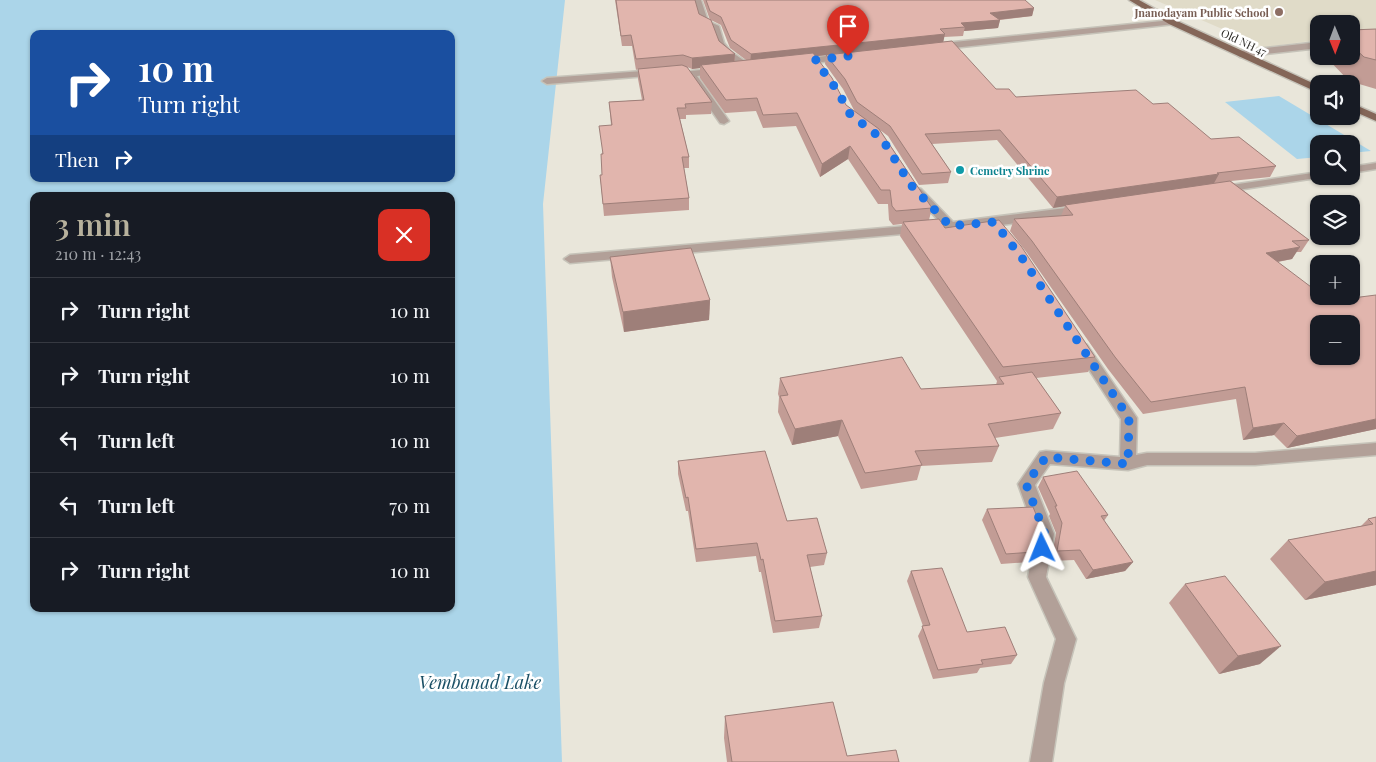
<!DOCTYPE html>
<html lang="en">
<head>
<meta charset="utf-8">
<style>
	body { margin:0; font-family:"Playfair Display",serif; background:#242831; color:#f1f3f6; height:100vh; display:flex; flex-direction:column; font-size:19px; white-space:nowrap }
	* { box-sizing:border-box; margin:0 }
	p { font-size:16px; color:#9ea1a6 }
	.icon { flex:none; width:28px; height:28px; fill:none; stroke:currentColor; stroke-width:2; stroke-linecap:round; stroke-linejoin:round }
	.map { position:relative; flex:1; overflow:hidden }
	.drawer { position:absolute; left:30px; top:192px; width:425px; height:420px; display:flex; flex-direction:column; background:#171b24; border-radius:10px; box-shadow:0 1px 4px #0004 }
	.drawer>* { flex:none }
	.banner { position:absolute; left:30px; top:30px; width:425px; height:152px; border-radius:10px; box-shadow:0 1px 4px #0004; background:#1a4fa0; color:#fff; overflow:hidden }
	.needle { width:32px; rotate:179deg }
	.buttons { position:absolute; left:1310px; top:15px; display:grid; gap:10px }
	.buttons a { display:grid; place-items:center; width:50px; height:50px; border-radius:10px; background:#171b24; box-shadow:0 1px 4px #0004; font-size:25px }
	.pin { position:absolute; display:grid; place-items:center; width:42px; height:42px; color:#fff; margin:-51px -21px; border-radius:50% 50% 50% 0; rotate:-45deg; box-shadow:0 0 5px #0007 }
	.pin .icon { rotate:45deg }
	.me { position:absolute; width:55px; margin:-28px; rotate:358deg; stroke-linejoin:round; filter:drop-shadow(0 0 4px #0008) }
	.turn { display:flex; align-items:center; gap:18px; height:105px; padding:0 25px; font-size:22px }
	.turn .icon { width:65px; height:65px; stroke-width:2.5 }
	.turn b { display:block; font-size:35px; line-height:42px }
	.then { display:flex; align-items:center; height:48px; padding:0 25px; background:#0003; gap:10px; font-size:19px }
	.round { display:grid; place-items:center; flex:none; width:52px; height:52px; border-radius:10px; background:#242831 }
	.headline { display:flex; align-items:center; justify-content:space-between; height:85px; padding:0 25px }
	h1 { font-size:30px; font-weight:600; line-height:38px; color:#b7b19c }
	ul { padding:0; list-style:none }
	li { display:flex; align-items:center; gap:15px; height:65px; padding:0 25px; border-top:1px solid #363941 }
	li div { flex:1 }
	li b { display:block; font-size:19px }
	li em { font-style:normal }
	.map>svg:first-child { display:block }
	.built { fill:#e0dbc8 }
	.water { fill:#abd5e9; fill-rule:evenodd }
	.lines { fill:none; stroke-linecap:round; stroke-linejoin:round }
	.street-casing { stroke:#c6c3b9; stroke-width:3 }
	.primary-casing { stroke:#c6c3b9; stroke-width:3 }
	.street { fill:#b2a098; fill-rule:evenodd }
	.primary { fill:#846658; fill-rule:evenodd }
	.wall { fill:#c29c95; fill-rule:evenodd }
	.shaded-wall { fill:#9e7f79 }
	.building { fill:#e1b5ad; stroke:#9e7f79; fill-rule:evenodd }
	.route { stroke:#1a73e8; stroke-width:9; stroke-dasharray:0 16.2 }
	.education-dot { fill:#8d6e63; stroke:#fff; stroke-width:2 }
	.culture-dot { fill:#0f9aa8; stroke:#fff; stroke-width:2 }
	.labels { text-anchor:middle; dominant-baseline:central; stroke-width:5; stroke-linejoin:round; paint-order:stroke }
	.far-education-label { font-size:11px; font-weight:bold; fill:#785e54; stroke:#fff; text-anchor:end }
	.far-street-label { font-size:11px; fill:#282622; stroke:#fff }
	.far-culture-label { font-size:11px; font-weight:bold; fill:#0d838f; stroke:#fff; text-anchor:start }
	.near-water-label { font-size:18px; font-style:italic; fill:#1a4f65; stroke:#fff }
</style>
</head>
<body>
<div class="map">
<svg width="1376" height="762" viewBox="0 0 1376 762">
	<rect width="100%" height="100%" fill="#e9e6da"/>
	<!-- built -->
	<path class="built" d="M1155,0h221v33l-25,3v-12h-32v16l-55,7z"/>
	<!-- water -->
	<g class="water">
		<path d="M0,0h565l-22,204 19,558h-562zM34,34h417v145h-417zM34,196h417v413h-417z"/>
		<path d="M1279,96l92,55 -20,2v-9h-32v13l-22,2 -72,-57z"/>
	</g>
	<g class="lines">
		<!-- street casing -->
		<g class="street-casing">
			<g id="street">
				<path d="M693,0h8l7,21 11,5 5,17 6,8 22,15v4c-19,3 -37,-24 -40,-41l-12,-7z"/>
				<path d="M1172,20l4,2 -1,2 -241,26 -4,-3 4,-3z"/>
				<path d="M1319,42v6l-79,9 -4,-3 4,-3z"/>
				<path d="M844,54l3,1v4l-49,6 -4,-3 4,-3z"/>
				<path d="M720,68l3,1v4l-26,3 32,45 -5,3 -4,-1 -34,-49 5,-3z"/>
				<path d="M657,70l5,3 -2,2 -113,9 -5,-3 5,-3z"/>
				<path d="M1376,163v6l-25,4v-6z"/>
				<path d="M1319,172v4l4,1 -105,16 -6,-3 6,-3z"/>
				<path d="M917,188l4,1 32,33 128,-16 6,4 -6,4 -87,12 -424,37 -6,-4 6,-4 371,-32 -30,-32z"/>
				<path d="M1082,343l5,2 50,73 -1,37 11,-2h108l121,-10v12l-121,10h-108l-19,5 -78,-6 -15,21 19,49 -8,43 30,62 -12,44 -12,79h-22l14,-79 12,-44 -28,-62 8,-43 -18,-50 22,-32 6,-1 74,6 1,-38 -46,-71 2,-3z"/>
			</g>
		</g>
		<!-- primary casing -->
		<g class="primary-casing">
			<g id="primary">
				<path d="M1129,0h10l36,20 144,66v7l-150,-69z"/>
				<path d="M1351,103l25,11v7l-25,-11z"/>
			</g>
		</g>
		<!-- street -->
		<use href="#street" class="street"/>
		<!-- primary -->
		<use href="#primary" class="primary"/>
	</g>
	<!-- wall -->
	<g class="wall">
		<path d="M615,0h80l4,14 11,6 -7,-20 331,8 -2,8 -32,4 -2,8 -34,3 -1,5 -19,1 -1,5 53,47 20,8 137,7 58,35 65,27 -6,11 -39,4 78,59 -8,12h-5l-4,7 -14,3 98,167 -89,19 -13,-13 -31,5 -7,-41 -93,15 -35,-45 -81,-116 -17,-22 4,-12 47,-3 4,-10 -12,2 -56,-68 -65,4 19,28 -3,11 -29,2 -31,-49 -8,-6 52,78 -3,12 16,8 150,129 -7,15 -52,6 25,35 -8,16 -58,9 4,8 -7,16 -71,4 -4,14 -56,9 -23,-53 -46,9 -14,-33 1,-15 -1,-3 2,-16 141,11 75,-4 1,-4 -97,-145 2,-12 -9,1 -4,-5 -1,-16h-10l-30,-45 -28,18 -24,-51 -33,2 -7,-17 -31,2 -25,-35v-10l-8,1 -5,-2 25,35 -1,12 -25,1v4h-6l9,38v11h-5l5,30v12l-85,6 -4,-41h2v-21l9,-29 -2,-23 33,-2 -4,-21v-10l-2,1 -4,-24h-10zM711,20l10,5 9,23 16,12 -11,1v-7l-16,-13zM826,55l-1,9 18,25 12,23 -9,-7 -30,-49z"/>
		<path d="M1376,29v60l-27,-8 -24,-25h26v-26z"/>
		<path d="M610,257l100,43 -1,20 -85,12 -12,-55z"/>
		<path d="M678,461l109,60 40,32 -3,12 -14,2 12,49 -3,12 -46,5 -12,-61h-2l-3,-16 -60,6 -8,-51h-2l-8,-37z"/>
		<path d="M1043,477l65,38 -4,6 29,41 -8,9 -39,8 -12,-19 -23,1 5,-28 -7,-17 1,-2 -12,-27z"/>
		<path d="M987,509l47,43 -5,10 -28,2 -19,-44z"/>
		<path d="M1376,517v68l-71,15 -35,-41 18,-19 73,-14 7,-7z"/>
		<path d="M911,571l56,61 50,23 -6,9 -31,4 -3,5 -44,6 -15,-43 5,-10 -16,-45z"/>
		<path d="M1185,584l75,80 -41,10 -50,-71z"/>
		<path d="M725,716l122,40 52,6h-172l-3,-24z"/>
	</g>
	<!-- shaded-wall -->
	<g class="shaded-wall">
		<path d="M1034,8l-2,8 -36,4h4l-2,8 -34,3 1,-4 -4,-4 29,-10z"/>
		<path d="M945,34l-2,9 -193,20 1,-9z"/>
		<path d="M735,54l-1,11h-33l-1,3 -8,1v-11z"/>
		<path d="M850,146l-2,13 -28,18 2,-13z"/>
		<path d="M1219,174l-6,11 -160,23 4,-11z"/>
		<path d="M1300,247l-8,12 -34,6 8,-12z"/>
		<path d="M710,300l-1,20 -85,12 -1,-20z"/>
		<path d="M1376,419v10l-89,19 10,-12z"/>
		<path d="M842,420l-4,16 -46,9 3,-16z"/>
		<path d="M1284,423l-10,12 -31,5 10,-12z"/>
		<path d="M1133,562l-8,9 -39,8 7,-9z"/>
		<path d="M1376,571v14l-71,15 20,-18z"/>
		<path d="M1281,646l-21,18 -41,10 19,-18z"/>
	</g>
	<!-- building -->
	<g class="building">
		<path d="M616,0h79l4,14 12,6 8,21 16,13 -43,4 -9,-3 -47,4 -5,-24 -10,1z"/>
		<path d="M706,0h319l9,8 -44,5 10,7 -39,3 4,4 -25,2 5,5 -194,20 -20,-14 -10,-23 -11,-6z"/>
		<path d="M1376,29v31l-12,-3 -13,-12v-15z"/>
		<path d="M952,41l44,48h13l7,8 120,-7 17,14 15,-1 43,36 28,-2 37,29 -59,7 2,1 -162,23 -57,-67 -75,4 26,38 -29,2 -32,-48 -33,-24 -12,-23 -19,-24z"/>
		<path d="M813,53l19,25 14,27 33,24 53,79 -36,3 -4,-5 -2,-16h-9l-31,-44 -28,18 -25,-51 -34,2 -6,-17 -31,2 -25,-35z"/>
		<path d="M682,65l5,2 25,35 -27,2 1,4h-9l12,49h-7l7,41 -86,6 -3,-29h2l-1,-21h2l-4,-28 13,-1 -3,-23 35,-2 -6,-31z"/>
		<path d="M1230,181l79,59 -17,1 8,6 -34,6 53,40v3h4l6,5 47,-6v124l-79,17 -13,-13 -31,5 -8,-41 -94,15 -36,-45 -83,-116 -18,-22 59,-4 -8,-10zM1319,324h32v32h-32z"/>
		<path d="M939,219l6,9 54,-8 22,26 74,111 -92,10 -100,-145z"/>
		<path d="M691,248l19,52 -87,12 -13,-55z"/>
		<path d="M902,357l19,32 83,-5 -5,-7 33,-5 29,41 -73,11 11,22 -84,5 7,14 -57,8 -23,-53 -47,9 -15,-33 8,-1 -8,-17z"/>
		<path d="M765,451l22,70 30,-3 10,35 -20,2 15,61 -47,5 -12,-62 -2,1 -4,-17 -61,6 -8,-52 -2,1 -8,-37z"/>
		<path d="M1077,471l31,44 -7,1 32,46 -40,8 -13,-20 -23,1 5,-28 -7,-17h2l-14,-29z"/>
		<path d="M1033,507l7,17 -6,28 -28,2 -19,-45z"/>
		<path d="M1376,517v54l-51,11 -37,-42 85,-16 -5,-5z"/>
		<path d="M942,568l25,64 38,-5 12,28 -36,5 2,4 -45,6 -16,-44 8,-1 -19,-54z"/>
		<path d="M1225,576l56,70 -43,10 -53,-72z"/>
		<path d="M833,702l14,54 49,-6 3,12h-167l-7,-46z"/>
	</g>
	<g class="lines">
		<!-- route -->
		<path class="route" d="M848,56l-33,4 22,30 13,24 32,25 29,46 39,41 44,-4 28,36 107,160 -1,46 -82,-7 -20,27 19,50 -3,14"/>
	</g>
	<!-- markers -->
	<circle class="education-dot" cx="1279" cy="12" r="5"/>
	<circle class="culture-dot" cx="960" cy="170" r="5"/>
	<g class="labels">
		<!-- far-education labels -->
		<g class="far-education-label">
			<text x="1269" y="12">Jnanodayam Public School</text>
		</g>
		<!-- far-street labels -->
		<g class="far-street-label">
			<text transform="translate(1244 42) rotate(25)">Old NH 47</text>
		</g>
		<!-- far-culture labels -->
		<g class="far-culture-label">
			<text x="970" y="170">Cemetry Shrine</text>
		</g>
		<!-- near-water labels -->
		<g class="near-water-label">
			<text x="480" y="682">Vembanad Lake</text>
		</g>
	</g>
</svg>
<div class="buttons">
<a><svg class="needle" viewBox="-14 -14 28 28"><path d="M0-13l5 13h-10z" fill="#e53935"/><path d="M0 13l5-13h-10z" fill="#9ea1a6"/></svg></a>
<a><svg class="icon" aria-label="sound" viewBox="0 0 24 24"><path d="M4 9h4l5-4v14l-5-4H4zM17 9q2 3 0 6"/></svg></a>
<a><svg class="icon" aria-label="search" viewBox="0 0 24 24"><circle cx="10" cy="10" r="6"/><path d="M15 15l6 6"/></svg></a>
<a><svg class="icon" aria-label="layers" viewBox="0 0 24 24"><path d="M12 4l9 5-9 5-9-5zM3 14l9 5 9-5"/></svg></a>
<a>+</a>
<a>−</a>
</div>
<div class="pin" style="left:848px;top:56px;background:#d93025"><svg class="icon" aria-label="arrive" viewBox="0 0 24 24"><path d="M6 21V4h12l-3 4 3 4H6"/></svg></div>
<svg class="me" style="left:1042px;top:548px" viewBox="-20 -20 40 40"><path d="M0-17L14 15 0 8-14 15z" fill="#1a73e8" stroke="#fff" stroke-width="4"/></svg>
<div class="banner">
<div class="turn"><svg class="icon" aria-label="right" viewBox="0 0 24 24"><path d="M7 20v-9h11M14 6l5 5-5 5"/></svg><div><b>10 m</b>Turn right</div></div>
<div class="then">Then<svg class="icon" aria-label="right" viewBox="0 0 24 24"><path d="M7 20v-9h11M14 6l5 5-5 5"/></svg></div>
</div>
<section class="drawer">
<div class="headline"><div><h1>3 min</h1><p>210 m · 12:43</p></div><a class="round" style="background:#d93025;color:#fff"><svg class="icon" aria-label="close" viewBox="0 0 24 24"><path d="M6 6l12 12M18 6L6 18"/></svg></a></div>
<ul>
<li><svg class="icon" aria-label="right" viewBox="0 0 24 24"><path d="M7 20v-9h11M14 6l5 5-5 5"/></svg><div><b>Turn right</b></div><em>10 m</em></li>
<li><svg class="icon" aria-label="right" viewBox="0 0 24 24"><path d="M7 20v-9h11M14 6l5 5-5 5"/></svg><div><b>Turn right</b></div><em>10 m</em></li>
<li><svg class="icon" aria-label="left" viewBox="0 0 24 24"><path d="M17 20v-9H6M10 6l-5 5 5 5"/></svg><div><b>Turn left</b></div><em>10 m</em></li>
<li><svg class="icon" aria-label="left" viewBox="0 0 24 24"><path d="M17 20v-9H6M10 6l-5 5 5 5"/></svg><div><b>Turn left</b></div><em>70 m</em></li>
<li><svg class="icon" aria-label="right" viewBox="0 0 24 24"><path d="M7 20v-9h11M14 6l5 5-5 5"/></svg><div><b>Turn right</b></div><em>10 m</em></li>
</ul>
</section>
</div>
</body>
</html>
